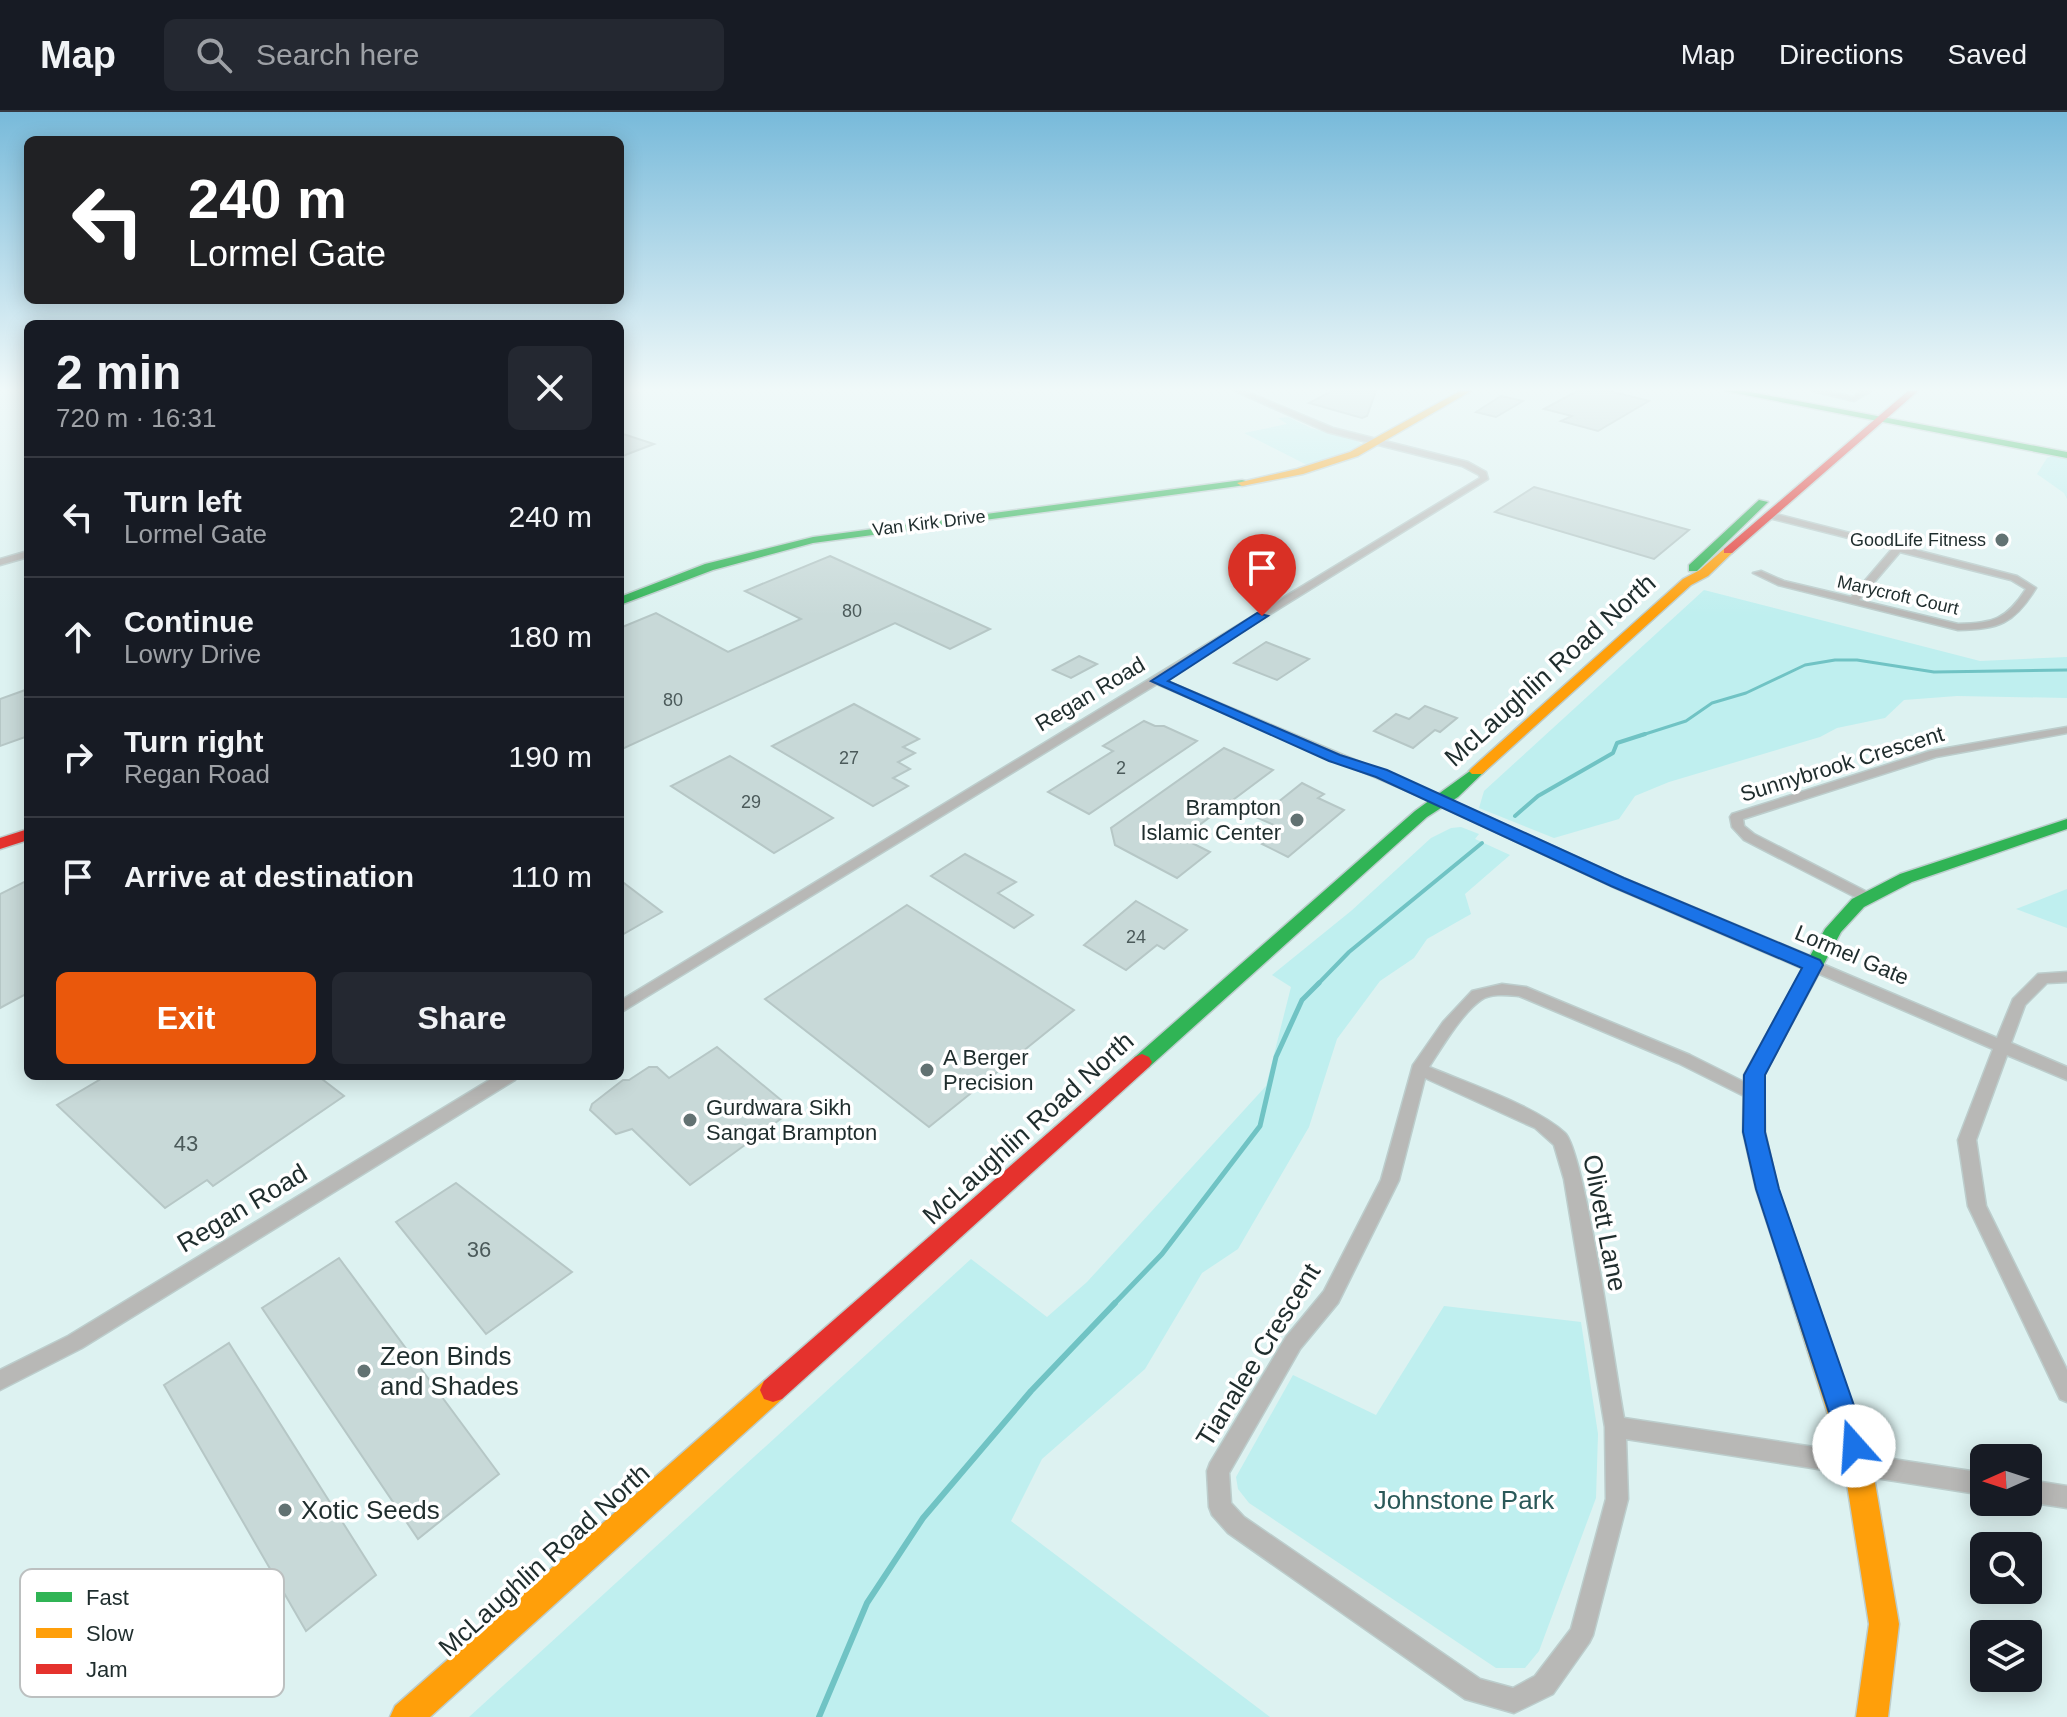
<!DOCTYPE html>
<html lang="en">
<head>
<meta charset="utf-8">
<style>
	body { margin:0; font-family:Helvetica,sans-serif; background:#242831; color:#f1f3f6; height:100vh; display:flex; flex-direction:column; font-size:30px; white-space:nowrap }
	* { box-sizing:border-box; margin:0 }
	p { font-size:26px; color:#9ea1a6 }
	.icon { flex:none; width:44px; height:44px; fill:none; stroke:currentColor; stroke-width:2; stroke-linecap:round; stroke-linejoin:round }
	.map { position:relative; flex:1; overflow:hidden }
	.details { position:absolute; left:24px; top:208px; width:600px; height:760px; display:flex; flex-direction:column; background:#171b24; border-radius:12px; box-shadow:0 4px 20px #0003 }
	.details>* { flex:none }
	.hud { position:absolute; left:24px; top:24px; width:600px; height:168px; border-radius:12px; box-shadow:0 4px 20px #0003; background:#202124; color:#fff; overflow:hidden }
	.needle { width:52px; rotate:267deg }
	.buttons { position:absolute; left:1970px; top:1332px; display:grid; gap:16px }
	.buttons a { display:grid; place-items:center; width:72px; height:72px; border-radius:12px; background:#171b24; box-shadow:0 4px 20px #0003; font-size:40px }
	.pin { position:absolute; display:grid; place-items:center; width:68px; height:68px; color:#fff; margin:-82px -34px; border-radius:50% 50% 50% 0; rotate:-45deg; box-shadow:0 0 8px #0007 }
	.pin .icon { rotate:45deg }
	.me { position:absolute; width:88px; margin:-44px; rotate:341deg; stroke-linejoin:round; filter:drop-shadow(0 0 6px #0008) }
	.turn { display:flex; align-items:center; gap:28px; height:168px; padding:0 32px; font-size:36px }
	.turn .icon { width:104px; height:104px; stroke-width:2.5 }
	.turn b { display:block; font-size:56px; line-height:68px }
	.round { display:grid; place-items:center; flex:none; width:84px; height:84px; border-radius:12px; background:#242831 }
	.summary { display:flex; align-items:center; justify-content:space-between; height:136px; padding:0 32px }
	h1 { font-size:48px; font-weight:700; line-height:60px }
	.primary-button { display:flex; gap:16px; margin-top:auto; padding:16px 32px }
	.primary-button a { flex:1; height:92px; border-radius:12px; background:#ea580c; color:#fff; font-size:32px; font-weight:700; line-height:92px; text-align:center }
	.primary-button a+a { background:#242831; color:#f1f3f6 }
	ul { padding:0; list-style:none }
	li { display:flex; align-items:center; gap:24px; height:120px; padding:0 32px; border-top:2px solid #363941 }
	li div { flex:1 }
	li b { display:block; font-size:30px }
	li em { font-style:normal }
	header { display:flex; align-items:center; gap:48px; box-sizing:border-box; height:112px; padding:0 40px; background:#171b24; border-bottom:2px solid #363941 }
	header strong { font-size:38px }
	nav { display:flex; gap:44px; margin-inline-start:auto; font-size:28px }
	.search { width:560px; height:72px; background:#242831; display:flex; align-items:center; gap:20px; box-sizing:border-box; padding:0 28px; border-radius:12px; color:#9ea1a6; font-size:30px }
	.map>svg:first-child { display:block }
	.green { fill:#bfefef }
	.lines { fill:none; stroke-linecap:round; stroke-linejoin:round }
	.stream-far3 { stroke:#70c3c4; stroke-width:3 }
	.stream-far2 { stroke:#70c3c4; stroke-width:4 }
	.stream-far1 { stroke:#70c3c4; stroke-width:5 }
	.stream { stroke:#70c3c4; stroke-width:6 }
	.building { fill:#c8d9d8; stroke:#b6c7c6; stroke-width:2 }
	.street-casing { stroke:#bccdcc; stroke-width:3 }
	.fast-casing { stroke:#bccdcc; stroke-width:3 }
	.slow-casing { stroke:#bccdcc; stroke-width:3 }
	.jam-casing { stroke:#bccdcc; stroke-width:3 }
	.street { fill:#b8b8b6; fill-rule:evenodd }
	.fast { fill:#30b455; fill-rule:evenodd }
	.slow { fill:#ff9f0a; fill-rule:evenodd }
	.jam { fill:#e5322d; fill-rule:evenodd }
	.route { fill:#1a73e8; stroke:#114b97; stroke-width:2 }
	.poi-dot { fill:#627272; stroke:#fff; stroke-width:3 }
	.labels { text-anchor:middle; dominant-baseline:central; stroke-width:7; stroke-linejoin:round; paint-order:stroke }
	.far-street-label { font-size:18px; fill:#1f2d2d; stroke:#fff }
	.far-poi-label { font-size:18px; fill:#1f2d2d; stroke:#fff; text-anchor:end }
	.number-label { font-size:18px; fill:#4b5a5a }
	.street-label { font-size:22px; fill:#1f2d2d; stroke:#fff }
	.poi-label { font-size:22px; fill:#1f2d2d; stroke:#fff; text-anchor:start }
	.near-number-label { font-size:22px; fill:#4b5a5a }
	.near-street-label { font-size:26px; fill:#1f2d2d; stroke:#fff }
	.near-poi-label { font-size:26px; fill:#1f2d2d; stroke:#fff; text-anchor:start }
	.near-park-label { font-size:26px; fill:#2a5959; stroke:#fff }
	.key { fill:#fff; stroke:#bcc0c0; stroke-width:2 }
	.key-label { font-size:22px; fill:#1f2d2d }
</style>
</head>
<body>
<header>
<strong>Map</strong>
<div class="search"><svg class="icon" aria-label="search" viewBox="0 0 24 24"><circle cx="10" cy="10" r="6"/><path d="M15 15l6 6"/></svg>Search here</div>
<nav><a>Map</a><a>Directions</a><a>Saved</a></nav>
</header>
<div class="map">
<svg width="2067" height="1605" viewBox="0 0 2067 1605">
	<rect width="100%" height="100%" fill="#ddf2f1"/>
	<!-- green -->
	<g class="green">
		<path d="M1288,305l23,11 46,13 6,4 -54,21 -65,-33 43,-9 -9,-6z"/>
		<path d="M2052,344l15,3v40l-3,-6 -27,-19 10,-16z"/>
		<path d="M1704,478l276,71 87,-4v41l-110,-2 -53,4 -19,18 -48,10 -17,9 -151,45 -34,14 -16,23 -65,19 -75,-30 5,-17z"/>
		<path d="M1461,715l18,7 -4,5 35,16 -45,39 6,20 -44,25 -13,19 -34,23 -43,58 -28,88 -71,122 -36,24 -57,96 -103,90 -31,62 259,196h-801l502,-458 76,58 40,-35 179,-196 25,-99 -19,-12 79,-64 80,-73 20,-10z"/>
		<path d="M2067,777v39l-51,-19z"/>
		<path d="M1444,1194l137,16 17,112 -2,64 -57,153 -14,17h-29l-247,-165 -11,-14 -2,-12 57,-102 83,40z"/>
	</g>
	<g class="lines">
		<!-- stream-far3 -->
		<path class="stream-far3" d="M1639,624l47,-15 26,-18 34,-10 59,-28 30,-5h22l77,12 133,-2"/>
		<!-- stream-far2 -->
		<g class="stream-far2">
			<path d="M1515,704l23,-20 75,-43 4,-10 28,-9"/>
			<path d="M1317,873l32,-33 133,-109"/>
		</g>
		<!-- stream-far1 -->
		<path class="stream-far1" d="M1113,1193l49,-51 98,-128 16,-69 26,-57 17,-17"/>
		<!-- stream -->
		<path class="stream" d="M819,1605l48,-114 56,-85 108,-127 84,-88"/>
	</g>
	<!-- building -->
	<g class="building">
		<path d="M1332,279h44l-9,25 -5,2 -53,-15z"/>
		<path d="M1577,279h32l40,10 -51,30 -37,-10 11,-5 -28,-7z"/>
		<path d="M1501,284l22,5 -27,16 -20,-5z"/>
		<path d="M620,321l34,11 -34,13z"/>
		<path d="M1534,375l72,20 83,23 -35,29 -159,-47z"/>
		<path d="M830,444l160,73 -40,20 -55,-26 -275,127v-122l36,-15 72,39 73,-33 -56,-28z"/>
		<path d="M1266,530l43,17 -32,21 -43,-17z"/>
		<path d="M1079,544l18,8 -26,14 -18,-8z"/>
		<path d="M28,577v47l-28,10v-47z"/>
		<path d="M854,592l65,35 -16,8 12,6 -17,9 12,7 -17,9 15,8 -35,20 -101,-60z"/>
		<path d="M1425,594l32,12 -17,14 -5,-2 -22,18 -39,-17 22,-17 13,5z"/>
		<path d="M1144,609l11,5h9l33,15 -108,73 -41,-22 65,-41 -10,-5z"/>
		<path d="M1224,636l49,22 -91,68 28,14 -33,26 -62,-33 -4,-17z"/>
		<path d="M730,644l103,62 -59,35 -103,-67z"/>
		<path d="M1302,671l22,11 -6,4 26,12 -56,47 -26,-13 14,-11 -7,-4 5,-4 -16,-7z"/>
		<path d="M965,742l51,28 -18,11 35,22 -19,13 -83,-52z"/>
		<path d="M28,768v113l-28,15v-114z"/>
		<path d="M620,768l42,32 -42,24z"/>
		<path d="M1136,789l51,29 -23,19 -7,-4 -31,25 -42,-25z"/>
		<path d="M907,793l167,105 -145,117 -164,-128z"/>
		<path d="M717,935l76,63 -103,75 -58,-56 -16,5 -26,-24 2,-6 31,-24h6l20,-13h8l12,11z"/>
		<path d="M106,964h212l26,20 -131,90 -6,-6 -42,28 -108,-103z"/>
		<path d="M456,1071l116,89 -86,62 -90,-112z"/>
		<path d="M339,1146l160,216 -81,65 -156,-231z"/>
		<path d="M229,1231l147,232 -70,56 -142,-246z"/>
	</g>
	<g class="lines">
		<!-- street casing -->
		<g class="street-casing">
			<g id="street">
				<path d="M1235,279h10l88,37 135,34 18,10 2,7 -324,201 282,118 2,3 -2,3h-8l-281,-120 -537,329v-12l860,-523 -1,-3 -17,-9 -135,-34z"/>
				<path d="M1812,279h15l26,6 9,-6h9l-17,10z"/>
				<path d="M1768,400l249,64 19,12c-22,36 -37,41 -78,42l-180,-45 -25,-12 8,-2 23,10 67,16 41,-48 -127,-32 -1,-2zM1900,440l111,28 15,9c-20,31 -33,34 -68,35l-99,-24z"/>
				<path d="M28,439v6l-28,8v-6z"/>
				<path d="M2067,615v6l-131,24 -193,62 1,7 10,8 117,60 2,3 -2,3h-10l-117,-60 -12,-13 -2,-10 2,-3 198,-63z"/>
				<path d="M1813,848l184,78 16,-39 25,-25 29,-2v10l-20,1 -22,22 -14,38 56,24v13l-60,-25 -31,85 10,66 81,164v32l-7,-3 -92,-193 -10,-66 35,-91 -185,-80 -2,-4z"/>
				<path d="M1502,872l24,3 164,68 68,34 2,4 -2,4 -6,2 -6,-2 -68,-34 -159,-67c-12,-1 -28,-3 -38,4 -19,13 -39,47 -52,67 38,16 107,39 136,66 20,19 51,243 59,285l360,55v22l-358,-56 2,60 -35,136 -4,8 -36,51 -39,19 -49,-14 -237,-166 -16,-18 -3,-8 -2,-36 3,-8 76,-126 38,-46 57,-111 32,-115 30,-43 29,-31zM1425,966l110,50 19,17 10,34 41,248 1,72 -35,130 -36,47 -22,12 -33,-9 -236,-162 -13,-14 -2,-30 71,-124 38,-46 61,-123z"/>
				<path d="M496,964h21l-2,4 -433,268 -82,42v-20l68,-34z"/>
				<path d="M2028,1368l39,6v22l-39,-6z"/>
			</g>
		</g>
		<!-- fast casing -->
		<g class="fast-casing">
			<g id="fast">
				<path d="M1725,279h20l322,61v6z"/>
				<path d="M1242,368l4,1v4l-433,58 -100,27 -93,35v-8l85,-33 108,-27z"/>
				<path d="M1759,388l9,2 -71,69h-8v-6z"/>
				<path d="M1477,654l8,5 -27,26 -31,20 -278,250 -7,3 -7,-3 -3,-5 3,-5 280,-246z"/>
				<path d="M2067,707v10l-155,53 -48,25 -23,25 -77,143 1,57 13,57 27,78 -3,7 -9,4 -9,-4 -28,-85 -13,-57 1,-57 81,-146 27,-30 48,-25z"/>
			</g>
		</g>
		<!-- slow casing -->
		<g class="slow-casing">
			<g id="slow">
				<path d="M1460,279h11l-113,65 -55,18 -61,12 -5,-3 60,-14 53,-17z"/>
				<path d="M1724,437l10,2 -26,25 -17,9 -209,189h-10l-3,-3 3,-3 211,-189 17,-9z"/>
				<path d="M1793,1144l9,4 3,7 67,198 27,159 -11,93h-32l13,-93 -25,-159 -63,-198 3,-7z"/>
				<path d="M773,1266l9,3 4,9 -4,9 -352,318h-40l5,-11 369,-325z"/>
			</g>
		</g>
		<!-- jam casing -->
		<g class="jam-casing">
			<g id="jam">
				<path d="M1908,279h10l-186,162h-8v-4z"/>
				<path d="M1442,684l181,82 197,82 2,5 -9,6 -7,-1 -195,-84 -175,-82 -2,-3 2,-3z"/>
				<path d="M28,717v11l-28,9v-11z"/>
				<path d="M1142,942l7,3 3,5 -3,5 -367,332 -9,3 -9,-3 -4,-9 4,-9 371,-324z"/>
			</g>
		</g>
		<!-- street -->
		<use href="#street" class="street"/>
		<!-- fast -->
		<use href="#fast" class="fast"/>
		<!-- slow -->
		<use href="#slow" class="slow"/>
		<!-- jam -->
		<use href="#jam" class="jam"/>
	</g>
	<!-- sky -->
	<linearGradient id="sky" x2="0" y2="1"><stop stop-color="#78bada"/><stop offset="0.55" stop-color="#f0f9f9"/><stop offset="1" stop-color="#f0f9f9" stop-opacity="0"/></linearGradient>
	<rect width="2067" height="504" fill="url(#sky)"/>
	<!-- route -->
	<path class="route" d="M1257,501l11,3 -100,65 172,74 47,15 237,108 196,82 3,5 -58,110v57l14,57 89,257 -4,9 -10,4 -10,-4 -4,-9 -84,-257 -13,-57 1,-57 58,-107 -191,-82 -235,-109 -47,-16 -178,-80z"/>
	<!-- markers -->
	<g class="poi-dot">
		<circle cx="2002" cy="428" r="8"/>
		<circle cx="1297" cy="708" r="8"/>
		<circle cx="927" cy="958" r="8"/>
		<circle cx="690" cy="1008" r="8"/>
		<circle cx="364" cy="1259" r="8"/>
		<circle cx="285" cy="1398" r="8"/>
	</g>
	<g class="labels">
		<!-- far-street labels -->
		<g class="far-street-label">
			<text transform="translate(929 411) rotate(-7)">Van Kirk Drive</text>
			<text transform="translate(1898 483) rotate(13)">Marycroft Court</text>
		</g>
		<!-- far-poi labels -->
		<g class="far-poi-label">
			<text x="1986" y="428">GoodLife Fitness</text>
		</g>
		<!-- number labels -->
		<g class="number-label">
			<text x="852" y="499">80</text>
			<text x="673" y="588">80</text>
			<text x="849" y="646">27</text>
			<text x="1121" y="656">2</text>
			<text x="751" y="690">29</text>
			<text x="1136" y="825">24</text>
		</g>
		<!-- street labels -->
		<g class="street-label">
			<text transform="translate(1090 582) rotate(-31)">Regan Road</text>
			<text transform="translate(1842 652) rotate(-17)">Sunnybrook Crescent</text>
			<text transform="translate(1852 843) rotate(23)">Lormel Gate</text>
		</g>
		<!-- poi labels -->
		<g class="poi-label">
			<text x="1281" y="695" text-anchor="end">Brampton<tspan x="1281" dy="25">Islamic Center</tspan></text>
			<text x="943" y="945">A Berger<tspan x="943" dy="25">Precision</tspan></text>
			<text x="706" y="995">Gurdwara Sikh<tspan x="706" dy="25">Sangat Brampton</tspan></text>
		</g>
		<!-- near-number labels -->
		<g class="near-number-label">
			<text x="186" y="1031">43</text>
			<text x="479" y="1137">36</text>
		</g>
		<!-- near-street labels -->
		<g class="near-street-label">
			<text transform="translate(1550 558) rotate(-42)">McLaughlin Road North</text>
			<text transform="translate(1028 1016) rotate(-42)">McLaughlin Road North</text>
			<text transform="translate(242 1096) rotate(-31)">Regan Road</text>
			<text transform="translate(1605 1111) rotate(79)">Olivett Lane</text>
			<text transform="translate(1258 1243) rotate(-58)">Tianalee Crescent</text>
			<text transform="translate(544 1448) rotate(-42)">McLaughlin Road North</text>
		</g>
		<!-- near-poi labels -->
		<g class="near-poi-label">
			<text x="380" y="1244">Zeon Binds<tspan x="380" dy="30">and Shades</tspan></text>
			<text x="301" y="1398">Xotic Seeds</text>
		</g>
		<!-- near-park labels -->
		<g class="near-park-label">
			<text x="1464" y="1388">Johnstone Park</text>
		</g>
	</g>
	<!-- legend -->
	<rect x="20" y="1457" width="264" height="128" rx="12" class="key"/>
	<rect x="36" y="1480" width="36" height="10" fill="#30b455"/>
	<rect x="36" y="1516" width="36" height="10" fill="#ff9f0a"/>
	<rect x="36" y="1552" width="36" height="10" fill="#e5322d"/>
	<g class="key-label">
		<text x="86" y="1493">Fast</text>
		<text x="86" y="1529">Slow</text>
		<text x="86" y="1565">Jam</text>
	</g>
</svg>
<div class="buttons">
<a><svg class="needle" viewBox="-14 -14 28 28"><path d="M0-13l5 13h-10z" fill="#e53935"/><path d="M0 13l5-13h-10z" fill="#9ea1a6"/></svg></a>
<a><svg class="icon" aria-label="search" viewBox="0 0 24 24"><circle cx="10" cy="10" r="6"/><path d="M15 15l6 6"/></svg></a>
<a><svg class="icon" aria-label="layers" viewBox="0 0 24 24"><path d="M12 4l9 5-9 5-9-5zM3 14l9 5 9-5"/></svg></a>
</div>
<div class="pin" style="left:1262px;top:504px;background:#d93025"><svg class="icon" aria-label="arrive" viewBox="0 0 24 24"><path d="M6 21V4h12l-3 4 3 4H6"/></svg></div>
<svg class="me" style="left:1854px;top:1334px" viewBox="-20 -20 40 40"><circle r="19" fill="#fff"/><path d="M0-13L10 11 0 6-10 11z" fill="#1a73e8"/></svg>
<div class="hud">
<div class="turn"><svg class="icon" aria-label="left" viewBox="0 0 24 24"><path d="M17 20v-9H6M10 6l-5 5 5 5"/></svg><div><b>240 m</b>Lormel Gate</div></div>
</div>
<section class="details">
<div class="summary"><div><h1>2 min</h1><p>720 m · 16:31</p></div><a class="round"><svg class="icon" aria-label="close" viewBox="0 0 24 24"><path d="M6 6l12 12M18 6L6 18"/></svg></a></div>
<ul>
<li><svg class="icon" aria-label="left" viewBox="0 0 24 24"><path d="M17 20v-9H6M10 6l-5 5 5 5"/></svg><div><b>Turn left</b><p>Lormel Gate</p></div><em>240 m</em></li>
<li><svg class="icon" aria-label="ahead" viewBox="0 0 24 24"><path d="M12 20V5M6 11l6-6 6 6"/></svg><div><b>Continue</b><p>Lowry Drive</p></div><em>180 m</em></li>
<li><svg class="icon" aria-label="right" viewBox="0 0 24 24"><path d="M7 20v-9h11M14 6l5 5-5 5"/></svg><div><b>Turn right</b><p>Regan Road</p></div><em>190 m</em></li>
<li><svg class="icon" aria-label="arrive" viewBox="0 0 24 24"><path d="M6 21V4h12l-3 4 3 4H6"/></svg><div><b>Arrive at destination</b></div><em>110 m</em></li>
</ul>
<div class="primary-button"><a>Exit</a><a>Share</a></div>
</section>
</div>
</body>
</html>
